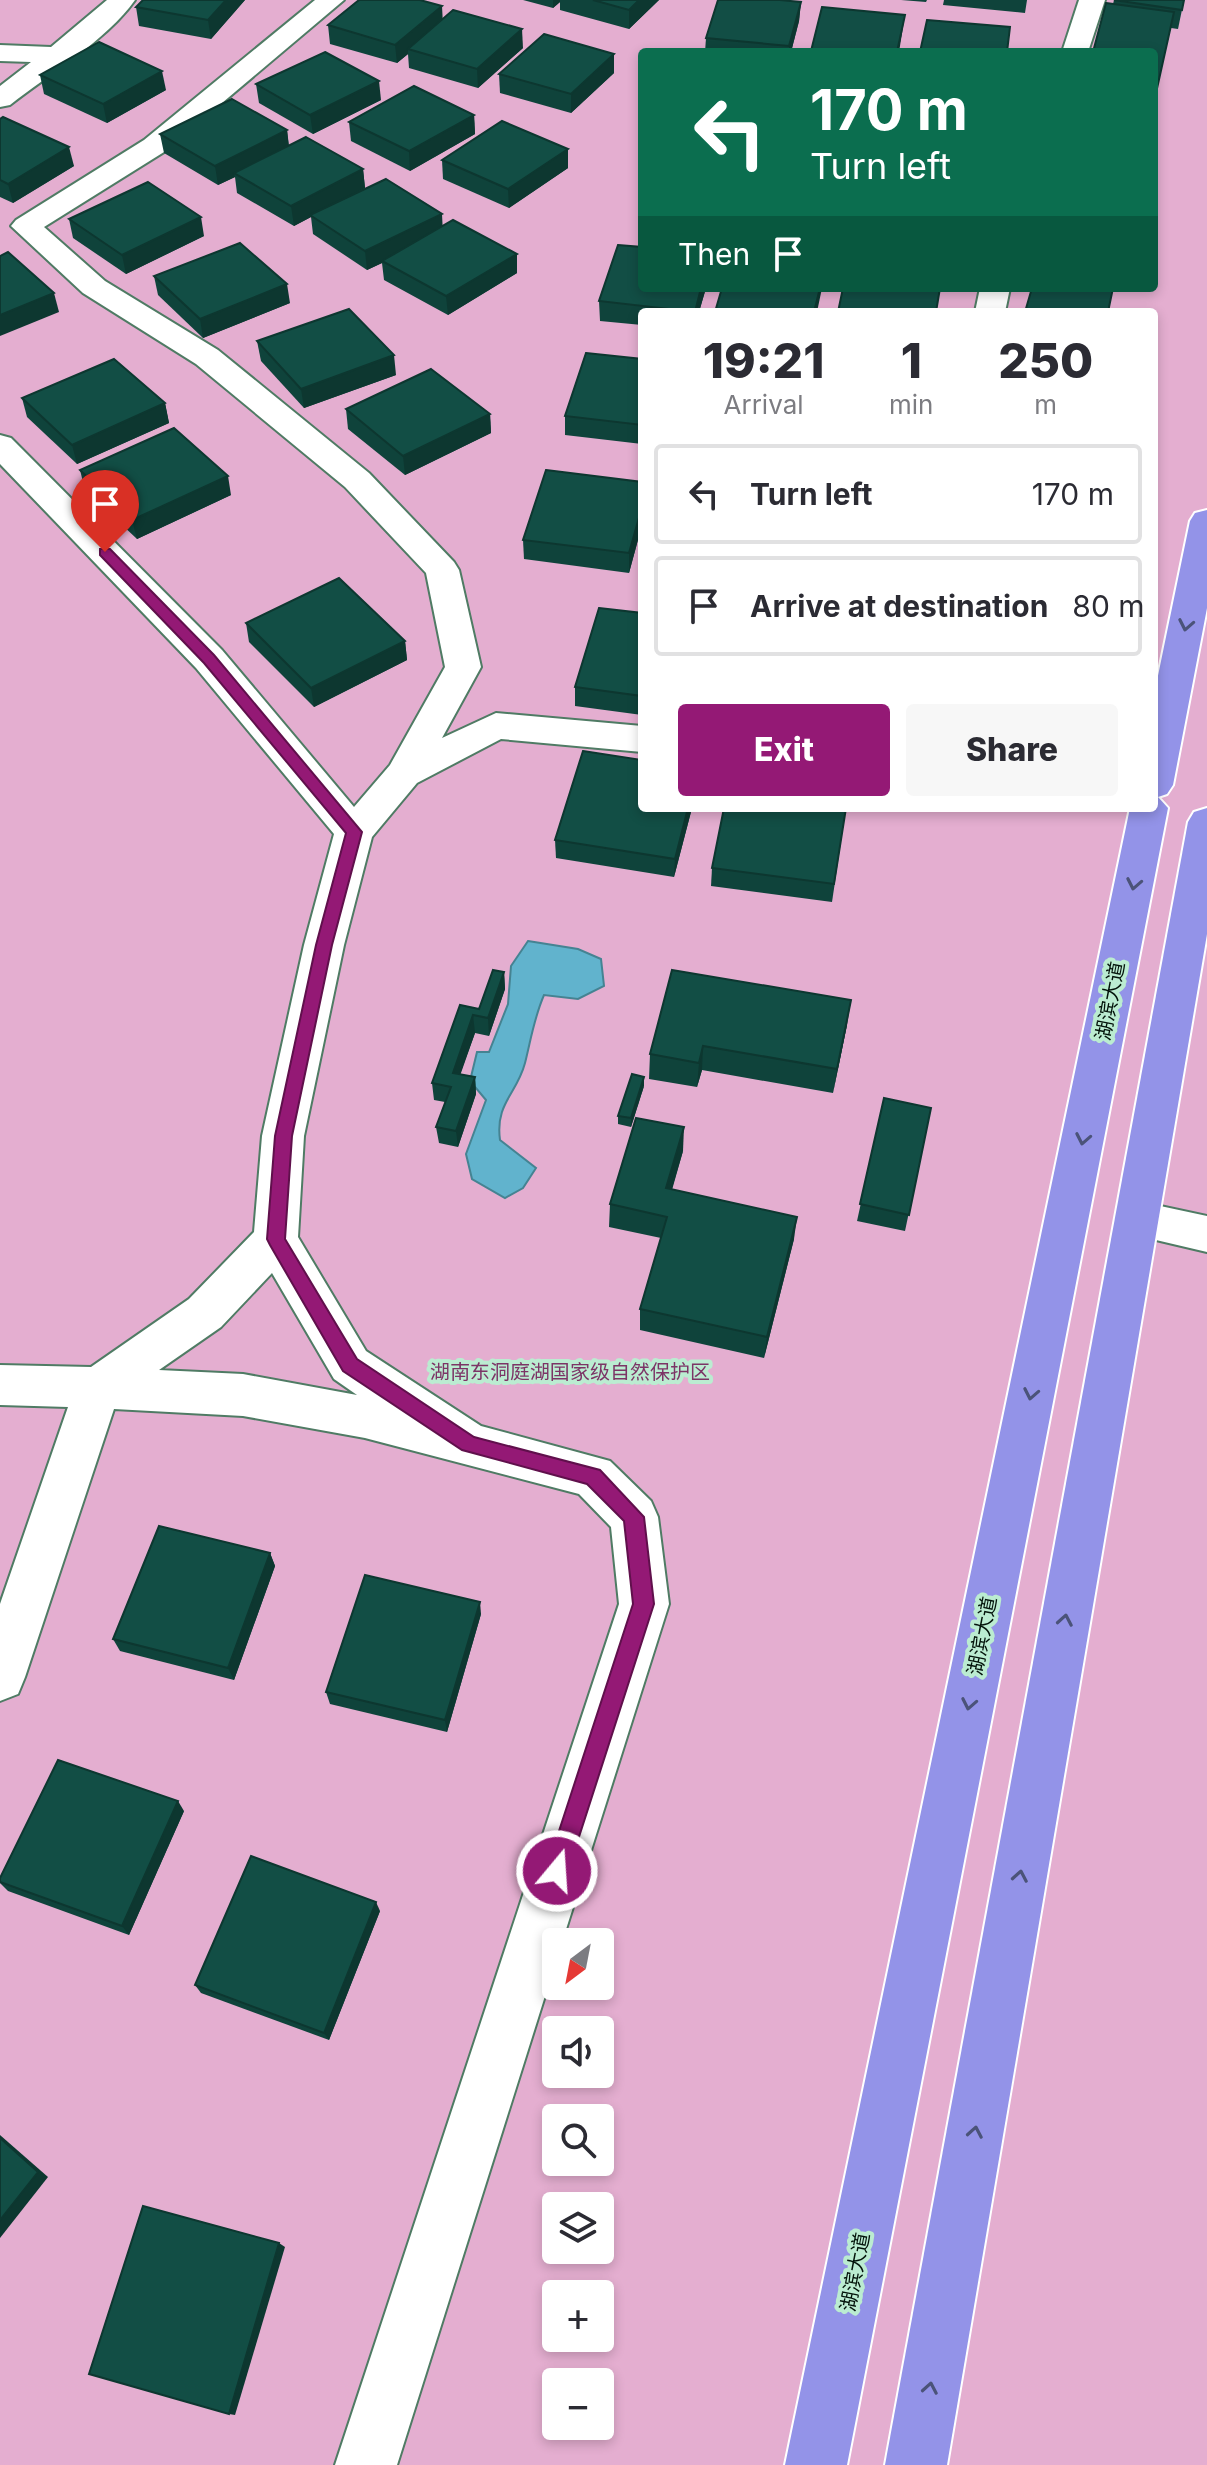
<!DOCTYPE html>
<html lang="en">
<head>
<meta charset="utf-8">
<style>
	body { margin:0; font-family:Inter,"Noto Sans SC",sans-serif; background:#f7f7f7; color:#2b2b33; height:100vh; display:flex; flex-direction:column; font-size:30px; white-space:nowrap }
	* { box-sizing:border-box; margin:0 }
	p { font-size:26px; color:#7c7c81 }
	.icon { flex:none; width:44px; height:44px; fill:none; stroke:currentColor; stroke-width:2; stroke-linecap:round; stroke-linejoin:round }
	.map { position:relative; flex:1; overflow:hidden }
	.side { position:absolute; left:638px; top:308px; width:520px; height:504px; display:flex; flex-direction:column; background:#fff; border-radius:8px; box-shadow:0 4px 12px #0003 }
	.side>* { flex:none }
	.top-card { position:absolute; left:638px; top:48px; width:520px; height:244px; border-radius:8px; box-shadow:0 4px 12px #0003; background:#0b6e4f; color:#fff; overflow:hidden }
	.needle { width:52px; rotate:212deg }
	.controls { position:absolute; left:542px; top:1928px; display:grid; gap:16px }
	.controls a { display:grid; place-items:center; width:72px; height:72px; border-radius:8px; background:#fff; box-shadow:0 4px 12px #0003; font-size:40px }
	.pin { position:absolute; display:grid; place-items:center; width:68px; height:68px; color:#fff; margin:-82px -34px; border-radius:50% 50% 50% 0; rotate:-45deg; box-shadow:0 0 8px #0007 }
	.pin .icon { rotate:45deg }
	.me { position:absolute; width:88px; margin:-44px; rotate:18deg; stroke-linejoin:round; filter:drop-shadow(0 0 6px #0008) }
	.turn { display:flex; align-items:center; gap:28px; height:168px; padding:0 40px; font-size:36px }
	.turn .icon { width:104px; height:104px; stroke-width:2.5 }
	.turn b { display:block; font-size:56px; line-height:68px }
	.then { display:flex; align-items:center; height:76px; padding:0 40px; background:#0003; gap:16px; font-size:30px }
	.eta { display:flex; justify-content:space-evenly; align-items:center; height:136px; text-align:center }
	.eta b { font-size:48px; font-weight:800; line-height:56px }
	.primary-button { display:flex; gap:16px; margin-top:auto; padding:16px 40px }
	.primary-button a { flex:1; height:92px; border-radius:8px; background:#941975; color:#fff; font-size:32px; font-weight:800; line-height:92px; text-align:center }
	.primary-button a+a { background:#f7f7f7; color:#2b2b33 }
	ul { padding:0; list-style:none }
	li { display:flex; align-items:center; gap:24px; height:100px; margin:0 16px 12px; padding:0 24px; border:4px solid #e1e1e2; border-radius:8px }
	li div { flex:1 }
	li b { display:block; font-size:30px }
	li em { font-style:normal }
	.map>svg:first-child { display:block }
	.green { fill:#e4aed0; fill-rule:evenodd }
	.water { fill:#61b3cd; stroke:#458392; stroke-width:2 }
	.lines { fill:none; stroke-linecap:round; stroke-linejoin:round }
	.minor-casing { stroke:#4f7b64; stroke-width:4 }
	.tertiary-casing { stroke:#4f7b64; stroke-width:4 }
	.trunk-casing { stroke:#fff; stroke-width:4 }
	.minor { fill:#fff; fill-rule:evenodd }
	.tertiary { fill:#fff; fill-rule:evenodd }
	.trunk { fill:#9393e8; fill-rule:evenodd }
	.wall { fill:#0f433b }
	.shaded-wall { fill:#0d3730 }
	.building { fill:#124e45; stroke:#0d3730; stroke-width:2 }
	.oneway { stroke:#4b5379 }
	.route { fill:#941975; stroke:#60104c; stroke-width:2 }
	.labels { text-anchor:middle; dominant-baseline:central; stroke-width:8; stroke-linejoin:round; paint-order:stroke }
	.street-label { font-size:20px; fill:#03130a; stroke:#bbecd1 }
	.park-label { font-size:20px; fill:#7c3466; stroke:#bbecd1 }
</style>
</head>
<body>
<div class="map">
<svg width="1207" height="2465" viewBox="0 0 1207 2465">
	<rect width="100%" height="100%" fill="#aedfc4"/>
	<!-- green -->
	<path class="green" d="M0,0h1207v2465h-1207zM642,52h512v236h-512zM642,312h512v496h-512zM556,1942h44v44h-44zM556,2030h44v44h-44zM556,2118h44v44h-44zM556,2206h44v44h-44zM556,2294h44v44h-44zM556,2382h44v44h-44z"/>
	<!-- water -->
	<path class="water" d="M528,941l50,8 23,10 3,27 -26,13 -34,-4c-10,23 -13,44 -19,68 -8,31 -30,40 -25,77l36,28 -13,20 -18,10 -33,-19 -6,-25 20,-54 -16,-19 7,-29h12l19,-48 3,-38z"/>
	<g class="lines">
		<!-- minor casing -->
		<g class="minor-casing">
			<g id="minor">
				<path d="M107,0h28c-28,40 -87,75 -125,105l-10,2v-21l31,-24 -31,-1v-16l51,2z"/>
				<path d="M315,0h29l-180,152 -120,75 61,54 113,69 151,123 85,89 5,8 22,97 -39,71 54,-25 146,13v26l-141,-13 -84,44 -45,54 -28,108 -40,191 -6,101 68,114 115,75 129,35 41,40 7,16 11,87 -107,338h-6v19l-159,504h-62l284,-861 -8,-77 -32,-33 -214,-56 -122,-22 -129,-7 -89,268 -7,17 -18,7v-97l68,-197 -68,-2v-40l91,2 98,-68 65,-67 8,-96 42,-191 30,-111 -138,-166 -196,-204v-29l11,3 211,212 132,157 36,-42 55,-98 -19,-94 -81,-86 -149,-123 -113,-71 -72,-67 5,-6 128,-80zM272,1273l62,106 23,16 -114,-21 -84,-4 62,-43z"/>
				<path d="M1079,0h26l-17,52h-26z"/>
				<path d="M980,288h30l-5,24h-30z"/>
			</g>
		</g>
		<!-- tertiary casing -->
		<g class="tertiary-casing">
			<path id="tertiary" d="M1137,1201l70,15v36l-85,-20 -7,-13 7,-13z"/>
		</g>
		<!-- trunk casing -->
		<g class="trunk-casing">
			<g id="trunk">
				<path d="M1207,510v98l-34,177 -6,9 -9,3 10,11 -321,1657h-62l345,-1657h24v-113l36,-174 5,-8z"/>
				<path d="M1207,808v126l-260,1531h-62l303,-1643 6,-10z"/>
			</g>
		</g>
		<!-- minor -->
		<use href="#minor" class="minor"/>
		<!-- tertiary -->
		<use href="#tertiary" class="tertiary"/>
		<!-- trunk -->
		<use href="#trunk" class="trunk"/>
	</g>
	<!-- wall -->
	<g class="wall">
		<path d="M245,0l-34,39 -72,-13 -3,-19z"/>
		<path d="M523,0h136l-30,29 -69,-19v-8l-7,6z"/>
		<path d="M901,0h26l-1,2z"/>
		<path d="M944,0h83l-2,13 -82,-8z"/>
		<path d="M1114,0h70l-6,29 -7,-1 -58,-24z"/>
		<path d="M801,2l-2,19 -8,31h-86l1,-14z"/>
		<path d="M442,20l81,28 -45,40 -69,-20 -1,-14 -11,9 -67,-19 -2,-19z"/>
		<path d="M614,73l-43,40 -71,-20 -1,-19z"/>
		<path d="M40,75l126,15 -59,33 -63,-29z"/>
		<path d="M256,84l125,16 -68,34 -54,-31z"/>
		<path d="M474,115l1,19 -65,37 -59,-30 -2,-19z"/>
		<path d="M0,119l74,47 -61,37 -13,-6z"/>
		<path d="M287,130l2,16 74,23 2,19 -16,8 94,30 74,47 -69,42 -64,-35 -2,-17 -15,7 -54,-36 -2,-17 -17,9 -57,-33 -2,-16 -17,8 -54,-32 -4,-19z"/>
		<path d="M568,149v19l-59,40 -66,-29 -1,-19z"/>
		<path d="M69,219l135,17 -78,38 -53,-36z"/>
		<path d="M154,276l136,27 -87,35 -45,-43z"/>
		<path d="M706,288l-7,24h-57v13l-42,-4 -1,-20z"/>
		<path d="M257,341l139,34 -92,33 -43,-47z"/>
		<path d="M642,359v85l-77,-9v-19z"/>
		<path d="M22,398l143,5 4,20 -92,41 -50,-47z"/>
		<path d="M346,409l144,5 1,19 -86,42 -57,-46z"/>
		<path d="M80,470l151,25 -94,44 -52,-49z"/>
		<path d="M642,482v43l-13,48 -105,-14 -1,-19z"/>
		<path d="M642,613v102l-67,-9v-19z"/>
		<path d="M246,623l159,18 2,19 -93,47 -65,-65z"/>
		<path d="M642,808h50l-18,69 -118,-19 -1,-18z"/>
		<path d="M846,808l-14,94 -121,-16 1,-18z"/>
		<path d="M672,970l175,55 -14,68 -131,-23 -5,17 -48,-8 1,-25z"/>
		<path d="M504,972l1,17 -16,47 -14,-3 -15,41 15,3 1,17 -18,53 -19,-4 -3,-16 9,-25 -11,-2 -2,-17 28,-78 19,4z"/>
		<path d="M644,1086l-13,41 -13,-3v-8z"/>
		<path d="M884,1098l47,10 -26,123 -48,-10z"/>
		<path d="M683,1151l-11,39 122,49 -30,119 -124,-28v-21l21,-71 -52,-11 1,-23z"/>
		<path d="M270,1553l5,13 -41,114 -114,-29 -7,-12z"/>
		<path d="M481,1614l-34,118 -117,-28 -4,-12z"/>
		<path d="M184,1811l-55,124 -121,-44 -8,-8v-5z"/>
		<path d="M380,1911l-51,129 -128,-47 -6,-8z"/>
	</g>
	<!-- shaded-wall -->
	<g class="shaded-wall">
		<path d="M226,0h19l-34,39 -3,-19z"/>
		<path d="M553,0h7v2l-7,6z"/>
		<path d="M639,0h20l-30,29v-19z"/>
		<path d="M801,2l-2,19 -8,31h-2v-6z"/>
		<path d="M442,6l1,19 -35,24v5l-11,9 -2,-18z"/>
		<path d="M905,15l-6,37h-2z"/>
		<path d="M522,29l1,19 -45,40 -1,-19z"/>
		<path d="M614,54v19l-43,40v-19z"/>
		<path d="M162,71l4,19 -59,33 -4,-19z"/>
		<path d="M379,81l2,19 -68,34 -3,-19z"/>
		<path d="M474,115l1,19 -65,37 -1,-20z"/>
		<path d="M287,130l2,19 -55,24 1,4 -17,8 -3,-19z"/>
		<path d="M69,147l5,19 -61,37 -5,-19z"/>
		<path d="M568,149v19l-59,40 -1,-19z"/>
		<path d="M363,169l2,19 -53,28 -2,-1 1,2 -17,9 -3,-20z"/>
		<path d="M442,214l1,20 -61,27v2l-15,7 -2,-19z"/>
		<path d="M201,217l3,19 -78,38 -4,-19z"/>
		<path d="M517,254v19l-69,42 -2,-19z"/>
		<path d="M287,284l3,19 -87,35 -3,-19z"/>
		<path d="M701,288h5l-7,24h-4z"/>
		<path d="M820,288h2l-5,24h-3z"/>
		<path d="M54,293l5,19 -59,24v-21z"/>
		<path d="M394,355l2,20 -92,33 -3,-19z"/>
		<path d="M165,403l4,20 -92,41 -5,-19z"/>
		<path d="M490,414l1,19 -86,42 -2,-19z"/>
		<path d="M228,476l3,19 -94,44 -5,-19z"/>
		<path d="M642,507v18l-13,48v-20z"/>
		<path d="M405,641l2,19 -93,47 -3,-19z"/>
		<path d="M688,808h4l-18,69 1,-18z"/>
		<path d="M504,972l1,17 -16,47 -1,-18z"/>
		<path d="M851,1000l-4,25 -14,68 4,-24z"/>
		<path d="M473,1015l2,18 -20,57 -2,-17z"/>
		<path d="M703,1046l-1,24 -5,17 2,-24z"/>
		<path d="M475,1077l1,17 -18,53 -2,-16z"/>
		<path d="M644,1077v9l-13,41v-9z"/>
		<path d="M684,1127l-1,24 -18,61 1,-24z"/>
		<path d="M797,1217l-3,22 -30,119 3,-21z"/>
		<path d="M270,1553l5,13 -41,114 -6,-12z"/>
		<path d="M480,1602l1,12 -34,118 -2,-12z"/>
		<path d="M178,1801l6,10 -55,124 -7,-9z"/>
		<path d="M376,1902l4,9 -51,129 -5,-7z"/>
		<path d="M0,2135l48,42 -48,61z"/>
		<path d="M279,2243l6,4 -50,168 -6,-1z"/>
	</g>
	<!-- building -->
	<g class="building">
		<path d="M143,0h83l-18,20 -72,-13z"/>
		<path d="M359,0h61l22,6 -47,39 -67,-20z"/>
		<path d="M593,0h46l-10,10z"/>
		<path d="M718,0h62l21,2 -12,44 -83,-8z"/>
		<path d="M1114,0h70l-2,10z"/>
		<path d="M1106,3l68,9 -20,90v-50h-61z"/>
		<path d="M822,7l83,8 -8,37h-72l-14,-1z"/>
		<path d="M453,10l69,19 -45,40 -69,-20z"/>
		<path d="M927,20l83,7 -3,25h-87z"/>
		<path d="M544,34l70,20 -43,40 -72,-20z"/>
		<path d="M99,42l63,29 -59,33 -63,-29z"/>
		<path d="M325,52l54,29 -69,34 -54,-31z"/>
		<path d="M414,86l60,29 -65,36 -60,-29z"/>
		<path d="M232,99l55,31 -72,36 -55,-32z"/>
		<path d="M3,117l66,30 -61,37 -8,-4v-61z"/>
		<path d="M502,121l66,28 -60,40 -66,-29z"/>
		<path d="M306,137l57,32 -72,37 -57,-33z"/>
		<path d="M386,179l56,35 -77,37 -55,-36z"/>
		<path d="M148,182l53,35 -79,38 -53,-36z"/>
		<path d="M453,220l64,34 -71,42 -64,-35z"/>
		<path d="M240,243l47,41 -87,35 -46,-43z"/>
		<path d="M618,245l24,2v41h59l-6,24 -96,-11z"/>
		<path d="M8,252l46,41 -54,22v-59z"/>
		<path d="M722,288h98l-6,24h-99z"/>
		<path d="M843,288h97l-4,24h-98z"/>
		<path d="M1032,288h81l-5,24h-83z"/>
		<path d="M349,309l45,46 -93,34 -44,-48z"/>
		<path d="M586,353l56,6v66l-77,-9z"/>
		<path d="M114,359l51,44 -93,42 -50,-47z"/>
		<path d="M431,369l59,45 -87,42 -57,-47z"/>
		<path d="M174,428l54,48 -96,44 -52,-50z"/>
		<path d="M546,470l96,12v25l-13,46 -106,-13z"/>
		<path d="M339,578l66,63 -94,47 -65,-65z"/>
		<path d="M599,608l43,5v83l-67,-9z"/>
		<path d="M583,751l59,9v48h46l-13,51 -120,-19z"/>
		<path d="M724,808h122l-12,76 -122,-16z"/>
		<path d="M493,970l11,2 -16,46 -15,-3 -20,58 22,4 -19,54 -20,-4 15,-40 -19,-4 28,-78 19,4z"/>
		<path d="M672,970l179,30 -14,69 -134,-23 -4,17 -49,-9z"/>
		<path d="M632,1074l12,3 -13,41 -13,-2z"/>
		<path d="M884,1098l47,10 -22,107 -49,-11z"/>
		<path d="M636,1118l48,9 -18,61 131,29 -30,120 -127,-28 27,-92 -57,-13z"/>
		<path d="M159,1526l111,27 -42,115 -115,-29z"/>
		<path d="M365,1575l115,27 -35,118 -119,-28z"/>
		<path d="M58,1760l120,41 -56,125 -122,-44v-4z"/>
		<path d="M251,1856l125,46 -52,131 -129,-48z"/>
		<path d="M0,2138l38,34 -38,48z"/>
		<path d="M143,2206l136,37 -50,171 -140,-40z"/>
	</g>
	<!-- one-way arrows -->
	<defs><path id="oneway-chevron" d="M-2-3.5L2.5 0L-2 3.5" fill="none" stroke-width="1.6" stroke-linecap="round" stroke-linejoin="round" transform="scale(2)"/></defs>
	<g class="oneway">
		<use href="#oneway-chevron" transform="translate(1186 625) rotate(101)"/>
		<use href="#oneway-chevron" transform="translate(1134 884) rotate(101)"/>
		<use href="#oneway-chevron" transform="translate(1083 1139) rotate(101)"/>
		<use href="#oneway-chevron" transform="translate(1031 1394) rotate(101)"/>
		<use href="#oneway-chevron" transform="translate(1065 1620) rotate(-80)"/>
		<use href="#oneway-chevron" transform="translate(969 1704) rotate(101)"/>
		<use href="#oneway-chevron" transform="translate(1020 1876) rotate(-80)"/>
		<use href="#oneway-chevron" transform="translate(975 2132) rotate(-80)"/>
		<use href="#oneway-chevron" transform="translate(930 2388) rotate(-80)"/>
	</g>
	<!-- route -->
	<path class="route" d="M100,549h10l104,106 148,177 -30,113 -40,191 -7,103 72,120 117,78 126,33 44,47 10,87 -86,267 -3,8 -8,3 -7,-3 -4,-8 87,-267 -9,-83 -37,-37 -125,-34 -119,-79 -73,-126 -3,-6 8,-103 41,-191 30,-112 -142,-170 -104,-108z"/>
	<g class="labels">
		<!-- street labels -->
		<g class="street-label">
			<text transform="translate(1110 1001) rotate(-79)">湖滨大道</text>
			<text transform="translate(982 1636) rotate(-79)">湖滨大道</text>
			<text transform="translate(855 2272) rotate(-79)">湖滨大道</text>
		</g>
		<!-- park labels -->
		<g class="park-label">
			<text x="570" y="1372">湖南东洞庭湖国家级自然保护区</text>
		</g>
	</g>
</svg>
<div class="controls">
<a><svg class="needle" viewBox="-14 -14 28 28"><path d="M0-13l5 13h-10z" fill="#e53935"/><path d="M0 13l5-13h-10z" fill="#7c7c81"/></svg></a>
<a><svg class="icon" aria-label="sound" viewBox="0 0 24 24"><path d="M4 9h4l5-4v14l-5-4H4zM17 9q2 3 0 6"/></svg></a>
<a><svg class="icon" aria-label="search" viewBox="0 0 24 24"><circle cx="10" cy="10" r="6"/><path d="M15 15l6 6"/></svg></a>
<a><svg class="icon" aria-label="layers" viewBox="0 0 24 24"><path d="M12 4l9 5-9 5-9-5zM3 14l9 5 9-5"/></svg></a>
<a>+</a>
<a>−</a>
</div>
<div class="pin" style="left:105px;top:552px;background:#d93025"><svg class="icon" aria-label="arrive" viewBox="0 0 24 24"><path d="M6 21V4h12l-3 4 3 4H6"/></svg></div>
<svg class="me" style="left:557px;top:1871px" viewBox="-20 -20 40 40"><circle r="17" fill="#941975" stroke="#fff" stroke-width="3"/><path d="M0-11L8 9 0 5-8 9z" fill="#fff"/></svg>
<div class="top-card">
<div class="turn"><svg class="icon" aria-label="left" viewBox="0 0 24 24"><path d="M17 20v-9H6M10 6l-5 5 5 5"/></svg><div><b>170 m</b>Turn left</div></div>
<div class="then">Then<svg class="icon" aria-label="arrive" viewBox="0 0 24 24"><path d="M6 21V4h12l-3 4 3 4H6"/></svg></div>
</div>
<section class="side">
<div class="eta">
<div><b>19:21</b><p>Arrival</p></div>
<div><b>1</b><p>min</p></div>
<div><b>250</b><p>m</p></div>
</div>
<ul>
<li><svg class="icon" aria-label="left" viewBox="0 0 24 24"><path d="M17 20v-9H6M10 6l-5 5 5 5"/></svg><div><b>Turn left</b></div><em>170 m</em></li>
<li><svg class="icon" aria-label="arrive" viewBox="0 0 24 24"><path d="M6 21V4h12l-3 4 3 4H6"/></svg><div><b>Arrive at destination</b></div><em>80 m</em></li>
</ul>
<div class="primary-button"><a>Exit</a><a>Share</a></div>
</section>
</div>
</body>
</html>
